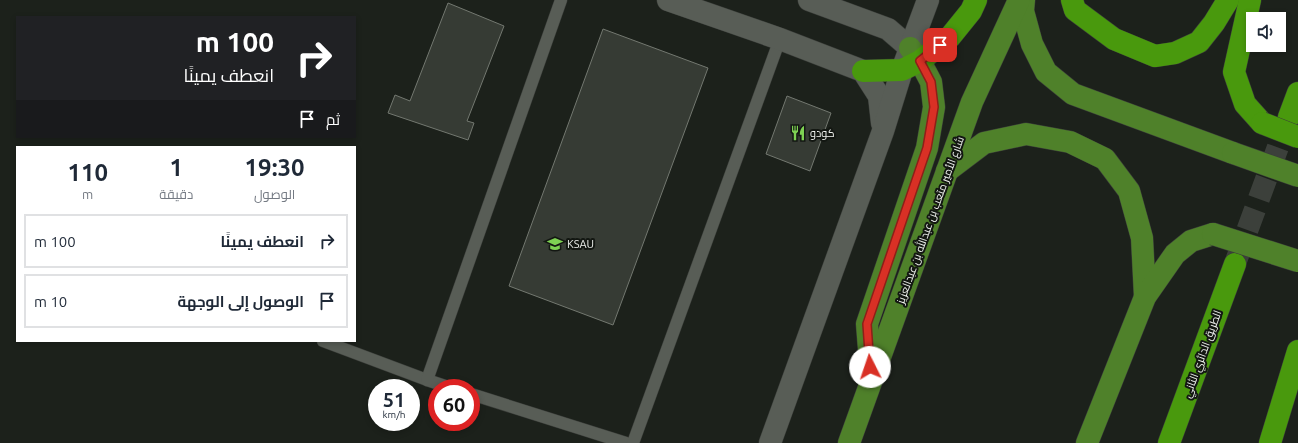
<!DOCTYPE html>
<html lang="ar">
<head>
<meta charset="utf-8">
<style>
	body { margin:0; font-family:Ubuntu,Cairo,sans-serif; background:#f6f6f7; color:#1f2937; direction:rtl; height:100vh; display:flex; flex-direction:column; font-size:15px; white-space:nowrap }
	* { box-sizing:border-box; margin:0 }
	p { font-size:13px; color:#747a83 }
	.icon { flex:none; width:22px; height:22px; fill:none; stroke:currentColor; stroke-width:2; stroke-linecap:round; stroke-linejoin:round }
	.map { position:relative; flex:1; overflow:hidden; direction:ltr }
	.panel { position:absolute; left:16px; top:146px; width:340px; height:196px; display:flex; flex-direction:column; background:#fff; border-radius:0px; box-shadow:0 2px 6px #0003; direction:rtl }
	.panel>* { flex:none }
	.top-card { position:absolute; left:16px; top:16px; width:340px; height:122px; border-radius:0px; box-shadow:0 2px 6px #0003; direction:rtl; background:#202124; color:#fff; overflow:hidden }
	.controls { position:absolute; left:1246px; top:12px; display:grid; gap:8px }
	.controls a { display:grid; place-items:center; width:40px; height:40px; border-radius:0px; background:#fff; box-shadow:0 2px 6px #0003; font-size:20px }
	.speed { position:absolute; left:368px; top:379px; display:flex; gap:8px; font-size:20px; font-weight:700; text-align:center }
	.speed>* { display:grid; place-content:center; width:52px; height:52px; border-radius:50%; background:#fff; box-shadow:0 2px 6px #0003; line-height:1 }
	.speed small { font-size:10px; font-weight:400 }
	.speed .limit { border:6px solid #d22; background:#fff; color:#111 }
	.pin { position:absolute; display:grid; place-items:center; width:34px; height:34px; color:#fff; margin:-17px; border-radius:8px; box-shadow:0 2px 6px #0006 }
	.me { position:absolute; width:44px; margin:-22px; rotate:356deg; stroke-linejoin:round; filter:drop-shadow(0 0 3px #0008) }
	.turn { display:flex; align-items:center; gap:14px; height:84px; padding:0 16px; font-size:18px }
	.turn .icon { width:52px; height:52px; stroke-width:2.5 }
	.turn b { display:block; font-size:28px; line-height:34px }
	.then { display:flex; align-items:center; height:38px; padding:0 16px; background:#0003; gap:8px; font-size:15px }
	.eta { display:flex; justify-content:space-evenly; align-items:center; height:68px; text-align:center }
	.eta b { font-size:24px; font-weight:600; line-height:28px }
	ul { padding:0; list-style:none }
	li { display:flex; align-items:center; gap:12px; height:54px; margin:0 8px 6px; padding:0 8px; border:2px solid #e0e1e3; border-radius:0px }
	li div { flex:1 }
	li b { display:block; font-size:15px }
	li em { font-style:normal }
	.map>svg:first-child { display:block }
	.building { fill:#363b34; stroke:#737870 }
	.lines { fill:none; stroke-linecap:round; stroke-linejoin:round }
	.highway-tunnel { stroke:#3c403b; stroke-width:22; stroke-dasharray:22 11; stroke-linecap:butt }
	.lane-casing { stroke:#3a3d39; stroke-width:13 }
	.secondary-casing { stroke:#3a3d39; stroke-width:23 }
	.primary-casing { stroke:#3a3d39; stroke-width:23 }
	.highway-casing { stroke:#3a3d39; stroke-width:23 }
	.lane { stroke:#585d56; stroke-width:12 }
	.secondary { stroke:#585d56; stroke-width:22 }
	.primary { stroke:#4f812a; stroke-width:22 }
	.highway { stroke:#49990d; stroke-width:22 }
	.primary-bridge-casing { stroke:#3a3d39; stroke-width:23; stroke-linecap:butt }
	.highway-bridge-casing { stroke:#3a3d39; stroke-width:23; stroke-linecap:butt }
	.primary-bridge { stroke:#4f812a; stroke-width:22 }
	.highway-bridge { stroke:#49990d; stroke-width:22 }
	.route-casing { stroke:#8d1f18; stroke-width:10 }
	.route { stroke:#d93025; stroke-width:7 }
	.labels { text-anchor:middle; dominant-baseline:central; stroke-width:4; stroke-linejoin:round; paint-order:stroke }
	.poi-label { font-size:11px; fill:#eff2ee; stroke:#131712; text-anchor:start }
	.street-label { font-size:11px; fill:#eff2ee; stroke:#131712 }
</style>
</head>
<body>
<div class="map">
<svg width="1298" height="443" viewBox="0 0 1298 443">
	<rect width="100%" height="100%" fill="#1c211b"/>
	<!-- building -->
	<g class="building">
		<path d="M448,3l56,23 -37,95 7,2 -6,17 -80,-27 7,-18 15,6z"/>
		<path d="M603,29l105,39 -95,257 -104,-39z"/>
		<path d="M787,96l44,17 -21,58 -44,-17z"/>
	</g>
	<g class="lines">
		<!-- highway-tunnel -->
		<path class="highway-tunnel" d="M1236,261l53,-144"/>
		<!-- lane casing -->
		<g class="lane-casing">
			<g id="lane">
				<path d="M323,341l104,39 24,8"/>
				<path d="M427,380l134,-380"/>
				<path d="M471,394l155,49"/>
				<path d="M633,443l147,-404"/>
			</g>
		</g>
		<!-- secondary casing -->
		<g class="secondary-casing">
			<g id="secondary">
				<path d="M668,0l112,39 83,32 16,25 3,27"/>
				<path d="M809,0l79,29 22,19"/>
				<path d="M770,443l113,-312 19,-61 26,-70"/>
			</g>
		</g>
		<!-- primary casing -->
		<g class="primary-casing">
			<g id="primary">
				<path d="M1024,0l-1,11 9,33 14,28 27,22 160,59"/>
				<path d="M947,171l37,-28 42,-9 44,8 35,17 24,32 13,47 3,59"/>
				<path d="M871,375l-4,-51 60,-176 7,-41 -3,-25 -11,-21 -10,-13"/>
				<path d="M849,443l123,-341 47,-102"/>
				<path d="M1087,443l58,-146 30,-43 16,-13 22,-7"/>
			</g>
		</g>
		<!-- highway casing -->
		<g class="highway-casing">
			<g id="highway">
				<path d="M1072,0l3,10 39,29 41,17 20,-3 24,-11 15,-19 14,-23"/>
				<path d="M1250,0l-16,72 11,32 17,19"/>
				<path d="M863,71l39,-1 18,-9 30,-24 21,-26 5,-11"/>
				<path d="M1289,117l9,-24"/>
				<path d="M1169,443l66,-179"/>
				<path d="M1270,443l28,-92"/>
			</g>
		</g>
		<!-- lane -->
		<use href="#lane" class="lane"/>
		<!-- secondary -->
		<use href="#secondary" class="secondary"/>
		<!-- primary -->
		<use href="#primary" class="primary"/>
		<!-- highway -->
		<use href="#highway" class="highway"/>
		<!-- primary-bridge casing -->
		<g class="primary-bridge-casing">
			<g id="primary-bridge">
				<path d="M1233,153l65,23"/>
				<path d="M1213,234l85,27"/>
			</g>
		</g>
		<!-- highway-bridge casing -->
		<g class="highway-bridge-casing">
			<path id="highway-bridge" d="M1262,123l36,14"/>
		</g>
		<!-- primary-bridge -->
		<use href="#primary-bridge" class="primary-bridge"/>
		<!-- highway-bridge -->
		<use href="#highway-bridge" class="highway-bridge"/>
	</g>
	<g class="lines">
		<!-- route casing -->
		<g class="route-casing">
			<path id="route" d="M870,367l-3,-43 60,-176 7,-41 -3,-25 -11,-21 20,-16"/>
		</g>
		<!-- route -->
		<use href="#route" class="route"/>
	</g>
	<!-- icons -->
	<defs>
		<g id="restaurant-bare" transform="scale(1.2)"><path d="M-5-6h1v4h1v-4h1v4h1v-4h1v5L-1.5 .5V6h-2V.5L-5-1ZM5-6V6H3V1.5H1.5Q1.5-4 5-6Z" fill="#7ed153" stroke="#131712" stroke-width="2.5" paint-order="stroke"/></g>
		<g id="university-bare" transform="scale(1.2)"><path d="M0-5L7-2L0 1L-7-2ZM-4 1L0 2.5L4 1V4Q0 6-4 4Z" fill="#7ed153" stroke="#131712" stroke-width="2.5" paint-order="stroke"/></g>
	</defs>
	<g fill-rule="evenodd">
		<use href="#restaurant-bare" x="798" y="133"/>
		<use href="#university-bare" x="555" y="244"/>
	</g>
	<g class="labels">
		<!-- poi labels -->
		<g class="poi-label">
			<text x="810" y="133">كودو</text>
			<text x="567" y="244">KSAU</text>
		</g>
		<!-- street labels -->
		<g class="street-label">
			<text transform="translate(930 220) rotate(-70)">شارع الأمير متعب بن عبدالله بن عبدالعزيز</text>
			<text transform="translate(1202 354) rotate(-70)">الطريق الدائري الثاني</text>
		</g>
	</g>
</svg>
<div class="controls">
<a><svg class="icon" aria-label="sound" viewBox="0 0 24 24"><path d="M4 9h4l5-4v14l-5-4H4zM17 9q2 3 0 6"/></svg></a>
</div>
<div class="speed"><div>51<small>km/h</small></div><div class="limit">60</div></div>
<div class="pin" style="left:940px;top:45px;background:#d93025"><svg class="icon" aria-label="arrive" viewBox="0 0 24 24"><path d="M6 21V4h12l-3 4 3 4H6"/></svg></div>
<svg class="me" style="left:870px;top:367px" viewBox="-20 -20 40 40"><circle r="19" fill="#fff"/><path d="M0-13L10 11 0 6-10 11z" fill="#d93025"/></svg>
<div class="top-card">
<div class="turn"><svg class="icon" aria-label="right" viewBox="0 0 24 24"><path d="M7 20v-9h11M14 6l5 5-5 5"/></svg><div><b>100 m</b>انعطف يمينًا</div></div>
<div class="then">ثم<svg class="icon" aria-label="arrive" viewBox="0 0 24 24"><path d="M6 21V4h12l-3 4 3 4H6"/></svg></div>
</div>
<section class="panel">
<div class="eta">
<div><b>19:30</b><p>الوصول</p></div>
<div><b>1</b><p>دقيقة</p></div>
<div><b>110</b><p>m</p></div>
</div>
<ul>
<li><svg class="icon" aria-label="right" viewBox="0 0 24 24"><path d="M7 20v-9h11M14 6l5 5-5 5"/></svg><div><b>انعطف يمينًا</b></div><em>100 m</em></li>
<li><svg class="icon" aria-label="arrive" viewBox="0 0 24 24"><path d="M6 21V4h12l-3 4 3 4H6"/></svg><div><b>الوصول إلى الوجهة</b></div><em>10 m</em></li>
</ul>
</section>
</div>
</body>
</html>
